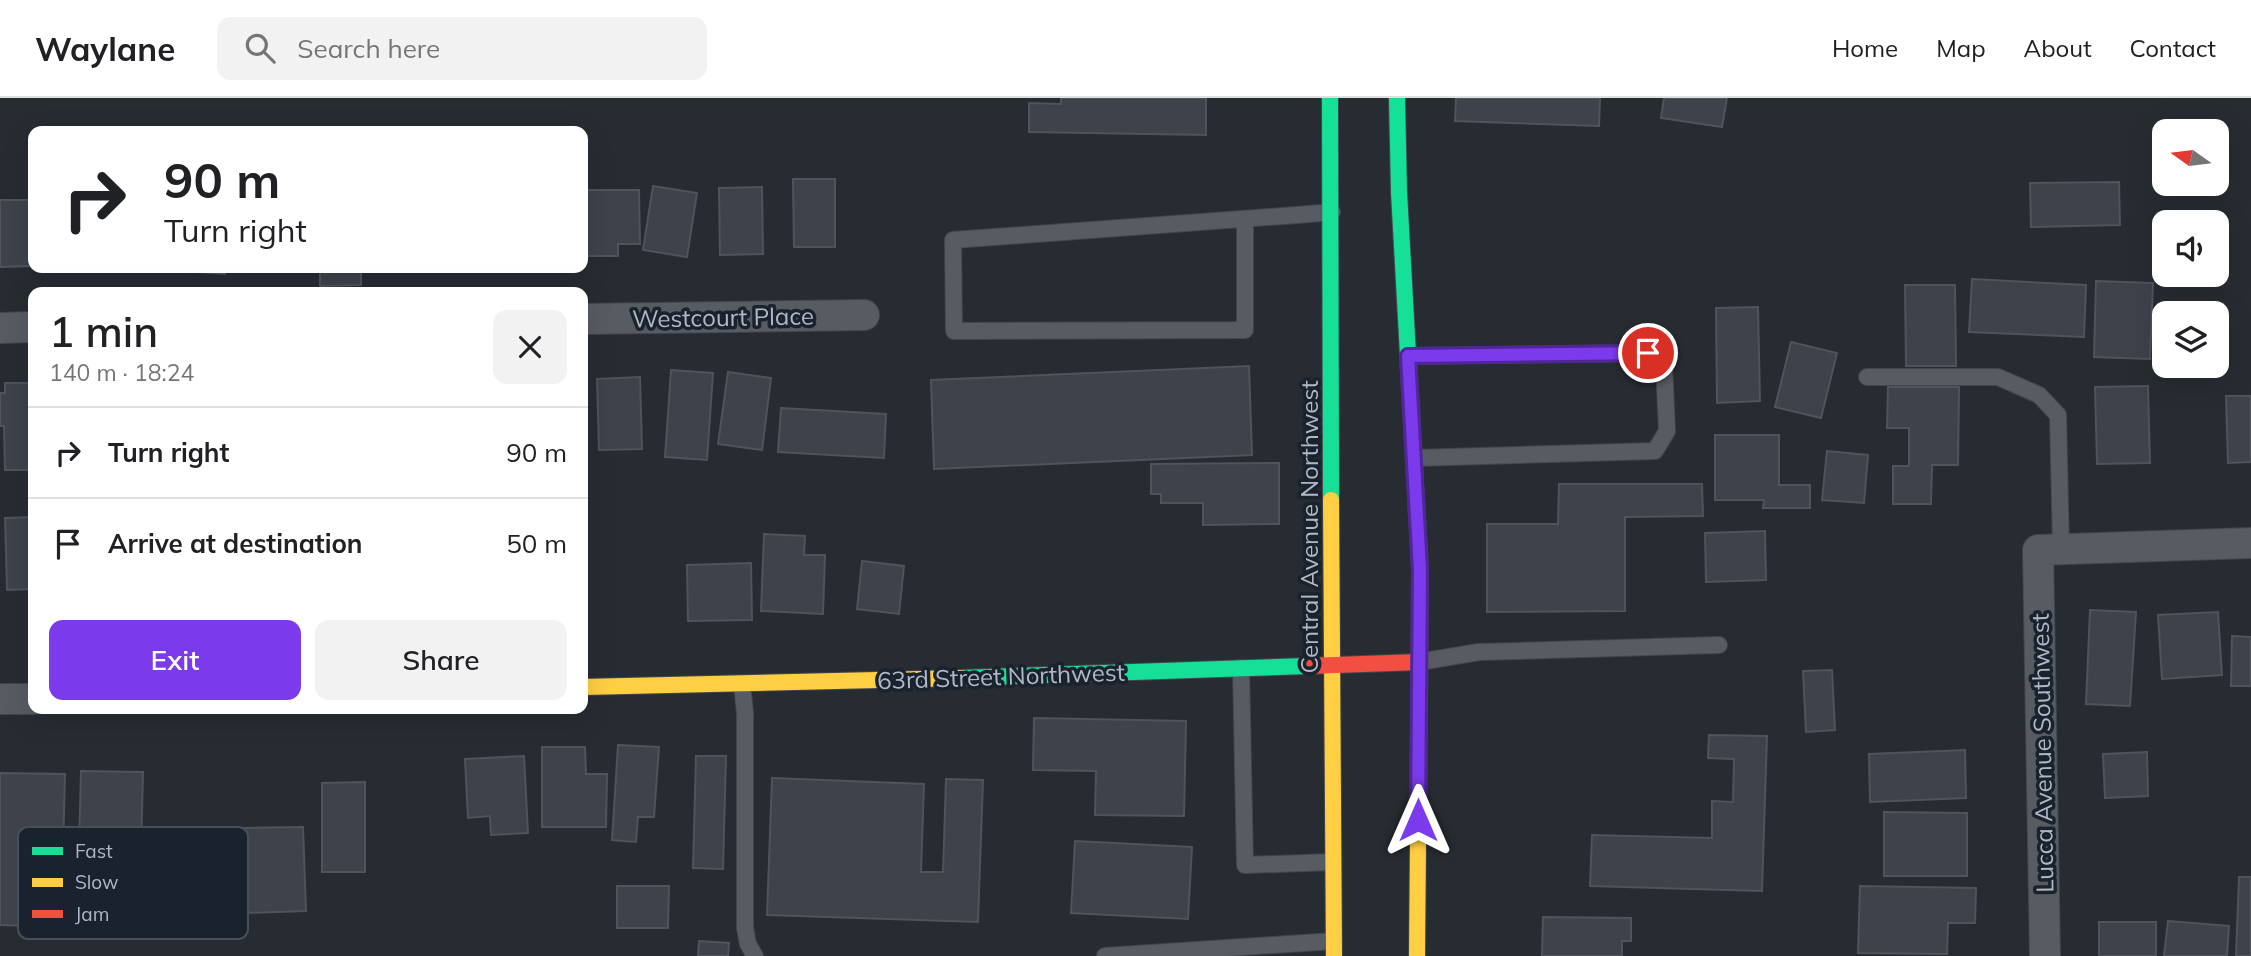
<!DOCTYPE html>
<html lang="en">
<head>
<meta charset="utf-8">
<style>
	body { margin:0; font-family:Mulish,sans-serif; background:#f2f2f2; color:#202124; height:100vh; display:flex; flex-direction:column; font-size:26px; white-space:nowrap }
	* { box-sizing:border-box; margin:0 }
	p { font-size:23px; color:#757577 }
	.icon { flex:none; width:38px; height:38px; fill:none; stroke:currentColor; stroke-width:2; stroke-linecap:round; stroke-linejoin:round }
	.map { position:relative; flex:1; overflow:hidden }
	.drawer { position:absolute; left:28px; top:189px; width:560px; height:427px; display:flex; flex-direction:column; background:#fff; border-radius:14px; box-shadow:0 7px 28px #0002 }
	.drawer>* { flex:none }
	.hud { position:absolute; left:28px; top:28px; width:560px; height:147px; border-radius:14px; box-shadow:0 7px 28px #0002; background:#fff; color:#202124; overflow:hidden }
	.needle { width:46px; rotate:284deg }
	.controls { position:absolute; left:2152px; top:21px; display:grid; gap:14px }
	.controls a { display:grid; place-items:center; width:77px; height:77px; border-radius:14px; background:#fff; box-shadow:0 7px 28px #0002; font-size:35px }
	.pin { position:absolute; display:grid; place-items:center; width:60px; height:60px; color:#fff; margin:-30px; border:4px solid #fff; border-radius:50%; box-shadow:0 2px 7px #0007 }
	.me { position:absolute; width:77px; margin:-38px; rotate:0deg; stroke-linejoin:round; filter:drop-shadow(0 0 5px #0008) }
	.turn { display:flex; align-items:center; gap:24px; height:147px; padding:0 21px; font-size:32px }
	.turn .icon { width:91px; height:91px; stroke-width:2.5 }
	.turn b { display:block; font-size:49px; line-height:60px }
	.round { display:grid; place-items:center; flex:none; width:74px; height:74px; border-radius:14px; background:#f2f2f2 }
	.summary { display:flex; align-items:center; justify-content:space-between; height:119px; padding:0 21px }
	h1 { font-size:42px; font-weight:600; line-height:52px }
	.cta { display:flex; gap:14px; margin-top:auto; padding:14px 21px }
	.cta a { flex:1; height:80px; border-radius:14px; background:#7c3aed; color:#fff; font-size:28px; font-weight:600; line-height:80px; text-align:center }
	.cta a+a { background:#f2f2f2; color:#202124 }
	ul { padding:0; list-style:none }
	li { display:flex; align-items:center; gap:21px; height:91px; padding:0 21px; border-top:2px solid #e0e0e0 }
	li div { flex:1 }
	li b { display:block; font-size:26px }
	li em { font-style:normal }
	header { display:flex; align-items:center; gap:42px; box-sizing:border-box; height:98px; padding:0 35px; background:#fff; border-bottom:2px solid #e0e0e0 }
	header strong { font-size:33px }
	nav { display:flex; gap:38px; margin-inline-start:auto; font-size:24px }
	.search { width:490px; height:63px; background:#f2f2f2; display:flex; align-items:center; gap:18px; box-sizing:border-box; padding:0 24px; border-radius:14px; color:#757577; font-size:26px }
	.map>svg:first-child { display:block }
	.building { fill:#3e424a; stroke:#4f535c; stroke-width:2 }
	.lines { fill:none; stroke-linecap:round; stroke-linejoin:round }
	.lane-casing { stroke:#43474d; stroke-width:18 }
	.street-casing { stroke:#43474d; stroke-width:32 }
	.fast-casing { stroke:#43474d; stroke-width:18 }
	.slow-casing { stroke:#43474d; stroke-width:18 }
	.jam-casing { stroke:#43474d; stroke-width:18 }
	.lane { stroke:#575b62; stroke-width:16 }
	.street { stroke:#575b62; stroke-width:30 }
	.fast { stroke:#16e098; stroke-width:16 }
	.slow { stroke:#ffcf43; stroke-width:16 }
	.jam { stroke:#f24e42; stroke-width:16 }
	.route-casing { stroke:#51269a; stroke-width:18 }
	.route { stroke:#7c3aed; stroke-width:12 }
	.labels { text-anchor:middle; dominant-baseline:central; stroke-width:7; stroke-linejoin:round; paint-order:stroke }
	.street-label { font-size:24px; fill:#b0b8c6; stroke:#1a222e }
	.key { fill:#1a222e; stroke:#474f5c; stroke-width:2 }
	.key-label { font-size:19px; fill:#b0b8c6 }
</style>
</head>
<body>
<header>
<strong>Waylane</strong>
<div class="search"><svg class="icon" aria-label="search" viewBox="0 0 24 24"><circle cx="10" cy="10" r="6"/><path d="M15 15l6 6"/></svg>Search here</div>
<nav><a>Home</a><a>Map</a><a>About</a><a>Contact</a></nav>
</header>
<div class="map">
<svg width="2251" height="858" viewBox="0 0 2251 858">
	<rect width="100%" height="100%" fill="#272c33"/>
	<!-- building -->
	<g class="building">
		<path d="M1061,0h145v37l-177,-3v-29l32,1z"/>
		<path d="M1456,0h144l-1,28 -144,-5z"/>
		<path d="M1664,0h63l-5,29 -61,-9z"/>
		<path d="M793,81h42v68h-41z"/>
		<path d="M2119,84l1,43 -89,2 -1,-44z"/>
		<path d="M653,88l44,7 -10,64 -44,-7z"/>
		<path d="M762,89l1,67 -43,1 -1,-67z"/>
		<path d="M583,92h56l1,54h-22v12h-35z"/>
		<path d="M0,102h33v66l-33,1z"/>
		<path d="M185,170h40v6l-40,-3z"/>
		<path d="M320,170h41v17l-41,1z"/>
		<path d="M1972,181l114,6 -2,52 -115,-5z"/>
		<path d="M2096,183l57,2 -3,76 -56,-2z"/>
		<path d="M1905,187h50l1,81h-50z"/>
		<path d="M1758,209l2,94 -43,2 -1,-95z"/>
		<path d="M1791,244l46,11 -16,65 -46,-11z"/>
		<path d="M1249,268l3,89 -318,14 -3,-89z"/>
		<path d="M671,272l42,3 -6,87 -42,-3z"/>
		<path d="M728,274l43,6 -9,72 -44,-6z"/>
		<rect x="583" y="276" width="2" height="84"/>
		<path d="M640,279l2,72 -43,1 -2,-71z"/>
		<path d="M5,285h28v87h-28l-1,-44h-4v-33h5z"/>
		<path d="M2148,288l2,77 -53,1 -2,-77z"/>
		<path d="M1888,289h71l-1,78h-26l-1,39h-38v-38h16v-38h-22z"/>
		<path d="M2226,298h25v66l-23,1z"/>
		<path d="M781,310l105,6 -2,44 -106,-6z"/>
		<path d="M1715,337h64v50h31v23h-47l1,-8h-49z"/>
		<path d="M1827,353l41,4 -4,48 -42,-3z"/>
		<path d="M1279,365v61l-76,1v-22h-42v-9h-10v-30z"/>
		<path d="M1559,386h143l1,32 -78,1v94l-138,1v-88h71z"/>
		<path d="M33,419v72l-26,1 -2,-72z"/>
		<path d="M1765,433l1,49 -60,2 -1,-49z"/>
		<path d="M764,436l41,2 -1,19h21l-2,59 -62,-3z"/>
		<path d="M862,463l42,5 -5,48 -42,-5z"/>
		<path d="M751,465l1,57 -64,1 -1,-56z"/>
		<path d="M2090,512l46,2 -6,94 -44,-2z"/>
		<path d="M2218,514l4,63 -60,4 -4,-64z"/>
		<path d="M2232,538l19,1v49h-20z"/>
		<path d="M1832,572l3,60 -29,2 -3,-61z"/>
		<path d="M1034,620l152,3 -2,95 -89,-1 1,-44 -63,-1z"/>
		<path d="M1709,637l58,1 -5,155 -172,-5 2,-51 120,3v-37l21,1 1,-43 -26,-1z"/>
		<path d="M618,647l41,2 -5,70h-16l-2,25 -24,-2z"/>
		<path d="M542,649h43l1,27h21l-1,53h-64z"/>
		<path d="M1965,652l1,48 -96,4 -1,-48z"/>
		<path d="M2147,654l1,44 -43,2 -2,-44z"/>
		<path d="M524,658l4,77 -37,2 -1,-19 -22,2 -3,-59z"/>
		<path d="M696,658h30l-3,113 -30,-1z"/>
		<path d="M81,673l62,1 -4,152 -62,-1z"/>
		<path d="M0,675l65,1 -4,153 -61,-2z"/>
		<path d="M772,680l152,6 -3,88h22l3,-93 37,1 -5,142 -211,-7z"/>
		<path d="M365,684v90h-43v-89z"/>
		<path d="M1884,714l83,1v63h-83z"/>
		<path d="M303,729l3,84 -63,2 -2,-85z"/>
		<path d="M1075,743l117,6 -4,72 -117,-6z"/>
		<path d="M2239,779h12v79h-15z"/>
		<path d="M617,788h52l-1,42h-51z"/>
		<path d="M1860,788l116,2 -1,35h-27l-1,31 -89,-1z"/>
		<path d="M1543,819l88,1v23h-9v15h-80z"/>
		<path d="M2168,823l61,5 -2,30h-63z"/>
		<rect x="2099" y="824" width="57" height="34"/>
		<path d="M699,843l30,2 -1,13h-30z"/>
	</g>
	<g class="lines">
		<!-- lane casing -->
		<g class="lane-casing">
			<g id="lane">
				<path d="M1245,121v111l-291,1 -1,-91 344,-25 35,-3"/>
				<path d="M1408,258l240,-3 16,12 3,66 -12,20 -241,7"/>
				<path d="M1867,279h131l41,18 19,20 3,134"/>
				<path d="M1419,564l60,-10 240,-7"/>
				<path d="M1241,570l4,197 88,-3"/>
				<path d="M742,586l3,29v215l3,16 7,12"/>
				<path d="M1105,858l229,-15"/>
			</g>
		</g>
		<!-- street casing -->
		<g class="street-casing">
			<g id="street">
				<path d="M583,221l281,-4"/>
				<path d="M0,230l33,-1"/>
				<path d="M0,601h33"/>
				<path d="M2045,858l-7,-406 213,-7"/>
			</g>
		</g>
		<!-- fast casing -->
		<g class="fast-casing">
			<g id="fast">
				<path d="M1330,0l1,402"/>
				<path d="M1397,0l2,94 12,217"/>
				<path d="M961,580l346,-12"/>
			</g>
		</g>
		<!-- slow casing -->
		<g class="slow-casing">
			<g id="slow">
				<path d="M1331,402l3,456"/>
				<path d="M583,589l378,-9"/>
				<path d="M1417,858l2,-226"/>
			</g>
		</g>
		<!-- jam casing -->
		<g class="jam-casing">
			<g id="jam">
				<path d="M1411,311l9,161 -1,160"/>
				<path d="M1307,568l112,-4"/>
			</g>
		</g>
		<!-- lane -->
		<use href="#lane" class="lane"/>
		<!-- street -->
		<use href="#street" class="street"/>
		<!-- fast -->
		<use href="#fast" class="fast"/>
		<!-- slow -->
		<use href="#slow" class="slow"/>
		<!-- jam -->
		<use href="#jam" class="jam"/>
	</g>
	<g class="lines">
		<!-- route casing -->
		<g class="route-casing">
			<path id="route" d="M1418,722l2,-250 -12,-214 240,-3"/>
		</g>
		<!-- route -->
		<use href="#route" class="route"/>
	</g>
	<g class="labels">
		<!-- street labels -->
		<g class="street-label">
			<text transform="translate(723 219) rotate(-1)">Westcourt Place</text>
			<text transform="translate(1309 429) rotate(-90)">Central Avenue Northwest</text>
			<text transform="translate(1001 578) rotate(-2)">63rd Street Northwest</text>
			<text transform="translate(2042 655) rotate(-91)">Lucca Avenue Southwest</text>
		</g>
	</g>
	<!-- legend -->
	<rect x="18" y="729" width="230" height="112" rx="10" class="key"/>
	<rect x="32" y="749" width="31" height="8" fill="#16e098"/>
	<rect x="32" y="780" width="31" height="9" fill="#ffcf43"/>
	<rect x="32" y="812" width="31" height="8" fill="#f24e42"/>
	<g class="key-label">
		<text x="75" y="760">Fast</text>
		<text x="75" y="791">Slow</text>
		<text x="75" y="823">Jam</text>
	</g>
</svg>
<div class="controls">
<a><svg class="needle" viewBox="-14 -14 28 28"><path d="M0-13l5 13h-10z" fill="#e53935"/><path d="M0 13l5-13h-10z" fill="#757577"/></svg></a>
<a><svg class="icon" aria-label="sound" viewBox="0 0 24 24"><path d="M4 9h4l5-4v14l-5-4H4zM17 9q2 3 0 6"/></svg></a>
<a><svg class="icon" aria-label="layers" viewBox="0 0 24 24"><path d="M12 4l9 5-9 5-9-5zM3 14l9 5 9-5"/></svg></a>
</div>
<div class="pin" style="left:1648px;top:255px;background:#d93025"><svg class="icon" aria-label="arrive" viewBox="0 0 24 24"><path d="M6 21V4h12l-3 4 3 4H6"/></svg></div>
<svg class="me" style="left:1418px;top:722px" viewBox="-20 -20 40 40"><path d="M0-17L14 15 0 8-14 15z" fill="#7c3aed" stroke="#fff" stroke-width="4"/></svg>
<div class="hud">
<div class="turn"><svg class="icon" aria-label="right" viewBox="0 0 24 24"><path d="M7 20v-9h11M14 6l5 5-5 5"/></svg><div><b>90 m</b>Turn right</div></div>
</div>
<section class="drawer">
<div class="summary"><div><h1>1 min</h1><p>140 m · 18:24</p></div><a class="round"><svg class="icon" aria-label="close" viewBox="0 0 24 24"><path d="M6 6l12 12M18 6L6 18"/></svg></a></div>
<ul>
<li><svg class="icon" aria-label="right" viewBox="0 0 24 24"><path d="M7 20v-9h11M14 6l5 5-5 5"/></svg><div><b>Turn right</b></div><em>90 m</em></li>
<li><svg class="icon" aria-label="arrive" viewBox="0 0 24 24"><path d="M6 21V4h12l-3 4 3 4H6"/></svg><div><b>Arrive at destination</b></div><em>50 m</em></li>
</ul>
<div class="cta"><a>Exit</a><a>Share</a></div>
</section>
</div>
</body>
</html>
